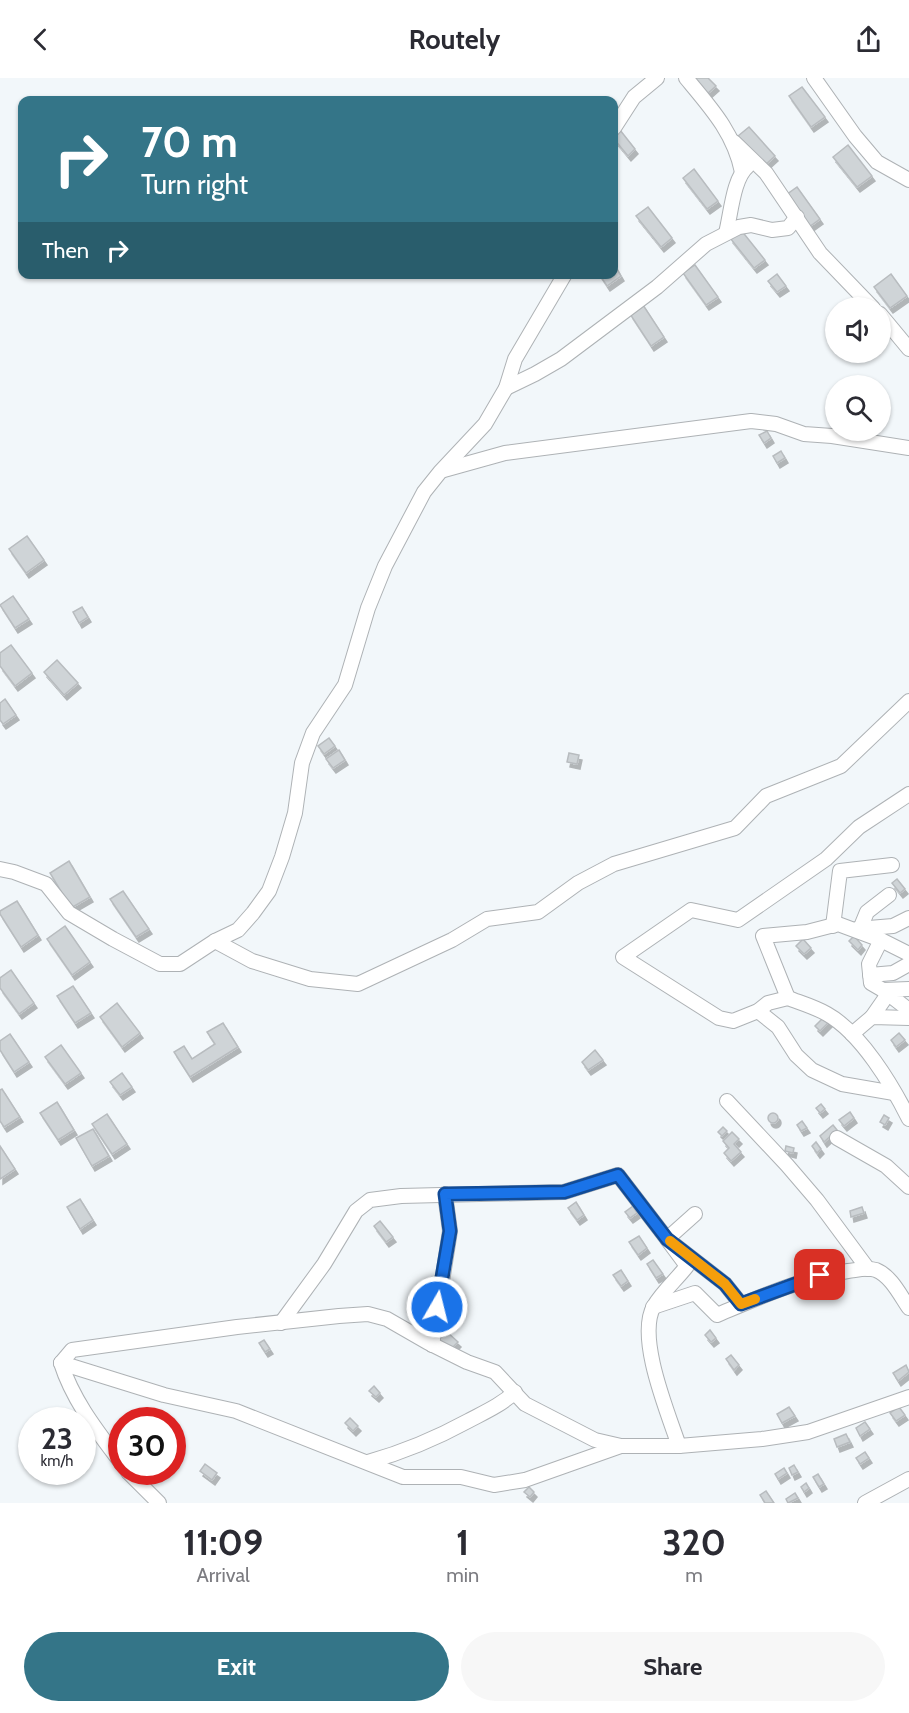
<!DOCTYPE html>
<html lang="en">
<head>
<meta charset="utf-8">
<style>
	body { margin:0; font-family:Cabin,sans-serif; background:#f7f7f7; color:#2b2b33; height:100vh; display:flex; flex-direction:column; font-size:22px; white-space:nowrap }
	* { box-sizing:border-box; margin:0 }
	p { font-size:20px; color:#7c7c81 }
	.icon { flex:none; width:33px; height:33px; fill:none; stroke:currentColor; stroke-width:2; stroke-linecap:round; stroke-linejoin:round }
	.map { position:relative; height:1425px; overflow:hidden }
	.sheet { display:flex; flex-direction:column; background:#fff; flex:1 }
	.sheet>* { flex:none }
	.top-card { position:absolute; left:18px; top:18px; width:600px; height:183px; border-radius:12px; box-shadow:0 2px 4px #0004; background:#347588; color:#fff; overflow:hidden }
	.buttons { position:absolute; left:825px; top:219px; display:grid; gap:12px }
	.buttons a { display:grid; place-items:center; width:66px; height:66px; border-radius:50%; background:#fff; box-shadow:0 2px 4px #0004; font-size:30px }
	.speed { position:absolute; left:18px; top:1329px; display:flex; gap:12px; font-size:30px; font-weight:700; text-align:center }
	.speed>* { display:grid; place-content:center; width:78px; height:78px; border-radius:50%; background:#fff; box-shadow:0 2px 4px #0004; line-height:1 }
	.speed small { font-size:15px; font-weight:400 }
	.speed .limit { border:9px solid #d22; background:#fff; color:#111 }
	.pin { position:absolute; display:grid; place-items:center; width:51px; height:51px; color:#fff; margin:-26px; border-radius:12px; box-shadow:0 3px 9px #0006 }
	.me { position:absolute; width:66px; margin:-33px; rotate:8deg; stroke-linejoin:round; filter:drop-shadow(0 0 4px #0008) }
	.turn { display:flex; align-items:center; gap:21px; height:126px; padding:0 24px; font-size:27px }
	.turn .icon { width:78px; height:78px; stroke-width:2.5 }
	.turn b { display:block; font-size:42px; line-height:51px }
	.then { display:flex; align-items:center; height:57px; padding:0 24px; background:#0003; gap:12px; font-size:22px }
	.eta { display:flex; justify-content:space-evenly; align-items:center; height:102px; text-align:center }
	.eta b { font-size:36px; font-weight:800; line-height:42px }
	.button { display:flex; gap:12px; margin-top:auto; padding:12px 24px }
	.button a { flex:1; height:69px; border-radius:36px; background:#347588; color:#fff; font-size:24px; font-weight:800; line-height:69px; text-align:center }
	.button a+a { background:#f7f7f7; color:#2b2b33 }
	header { display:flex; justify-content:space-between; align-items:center; height:78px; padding:0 24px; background:#fff; font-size:27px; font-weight:800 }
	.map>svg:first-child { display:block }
	.building { fill:#cfd4d7; stroke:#b8bcbf; stroke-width:1.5; filter:url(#shadow) }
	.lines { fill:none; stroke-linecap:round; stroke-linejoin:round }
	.street-casing { stroke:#aeb2b5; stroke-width:16 }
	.street { stroke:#fff; stroke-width:14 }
	.route-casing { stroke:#114b97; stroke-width:15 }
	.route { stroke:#1a73e8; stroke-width:10 }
	.slow { stroke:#f59e0b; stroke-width:10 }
</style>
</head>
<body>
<header><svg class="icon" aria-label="back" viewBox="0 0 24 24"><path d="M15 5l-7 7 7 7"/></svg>Routely<svg class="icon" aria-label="share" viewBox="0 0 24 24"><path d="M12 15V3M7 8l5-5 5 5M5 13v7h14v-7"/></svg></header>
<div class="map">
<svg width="909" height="1425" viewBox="0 0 909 1425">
	<defs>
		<filter id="shadow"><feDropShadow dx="3" dy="5" stdDeviation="0" flood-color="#0004"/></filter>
	</defs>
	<rect width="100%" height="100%" fill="#f2f7fa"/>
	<!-- building -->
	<g class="building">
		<path d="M692,0h16l8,8 -9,8z"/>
		<path d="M802,9l23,30 -14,10 -22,-31z"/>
		<path d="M749,49l26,29 -11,10 -26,-30z"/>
		<path d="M620,52l15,19 -7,7 -14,-17v-4z"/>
		<path d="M848,67l24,31 -15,11 -24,-30z"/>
		<path d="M694,91l24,32 -11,8 -24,-31z"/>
		<path d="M797,109l23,32 -11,8 -23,-32z"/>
		<path d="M648,129l24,31 -11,9 -25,-31z"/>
		<path d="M741,152l24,30 -11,8 -24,-30z"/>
		<path d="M614,186l7,12 -14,10 -8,-12h15z"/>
		<path d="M695,187l23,32 -12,8 -23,-32z"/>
		<path d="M777,196l9,12 -9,6 -9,-11z"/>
		<path d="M891,196l16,22 -17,12 -16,-21z"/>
		<path d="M643,227l21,32 -13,9 -21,-32z"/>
		<path d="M767,353l4,7 -7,5 -5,-8z"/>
		<path d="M781,373l4,7 -8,5 -4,-7z"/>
		<path d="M27,458l17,24 -18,13 -17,-24z"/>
		<path d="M13,518l16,23 -14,9 -15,-23z"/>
		<path d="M82,529l6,10 -9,6 -6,-11z"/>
		<path d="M11,567l21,28 -17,13 -15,-20v-13z"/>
		<path d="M57,582l21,23 -14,12 -20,-23z"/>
		<path d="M5,621l11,16 -13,9 -3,-4v-17z"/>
		<path d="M329,660l6,8 -11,8 -6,-8z"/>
		<path d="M339,672l6,10 -12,8 -7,-9z"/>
		<path d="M569,675l10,2 -2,9 -10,-2z"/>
		<path d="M69,783l21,36 -19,11 -21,-35z"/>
		<path d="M897,801l8,10 -5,4 -8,-10z"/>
		<path d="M123,813l26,38 -13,8 -26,-38z"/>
		<path d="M17,823l21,34 -17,12 -21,-33v-3z"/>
		<path d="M65,848l25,36 -18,13 -25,-36z"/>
		<path d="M854,858l8,9 -4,5 -9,-9z"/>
		<path d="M803,861l8,9 -7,6 -8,-8z"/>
		<path d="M11,892l23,33 -15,11 -19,-26v-10z"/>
		<path d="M73,908l18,27 -16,10 -18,-27z"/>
		<path d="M117,925l23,30 -18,14 -22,-30z"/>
		<path d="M824,939l5,5 -9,9 -5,-5z"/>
		<path d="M223,945l15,24 -48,30 -16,-25 10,-6 8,13 23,-15 -8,-12z"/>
		<path d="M899,955l6,7 -9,7 -5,-7z"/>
		<path d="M10,956l19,28 -15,10 -14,-22v-9z"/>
		<path d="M61,967l20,28 -16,11 -20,-27z"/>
		<path d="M595,972l8,10 -15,10 -6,-8z"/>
		<path d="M122,995l10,14 -12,8 -10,-13z"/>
		<path d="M2,1011l18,28 -16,10 -4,-6v-31z"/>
		<path d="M57,1024l17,28 -16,10 -18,-27z"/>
		<path d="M821,1026l4,5 -5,4 -4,-5z"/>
		<path d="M850,1034l4,6 -10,8 -5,-6z"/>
		<circle cx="773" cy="1040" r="5"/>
		<path d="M107,1036l20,30 -15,10 -20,-30z"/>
		<path d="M884,1037l5,3 -4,7 -5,-3z"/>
		<path d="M802,1043l5,7 -6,3 -4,-6z"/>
		<path d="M833,1047l4,5 -13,12 -4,-6z"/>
		<path d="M723,1049l4,4 -5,5 -4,-4z"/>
		<path d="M93,1051l16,27 -17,10 -16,-28z"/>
		<path d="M732,1054l7,7 -5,5 7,8 -10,9 -7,-8 5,-5 -6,-7z"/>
		<path d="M816,1064l5,7 -4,4 -5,-7z"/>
		<path d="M0,1068l15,23 -15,10z"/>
		<path d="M786,1068l8,2 -1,5 -8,-2z"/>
		<path d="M80,1121l13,21 -13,9 -13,-22z"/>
		<path d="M576,1124l8,13 -7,5 -9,-12z"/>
		<path d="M633,1128l4,7 -7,5 -5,-6z"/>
		<path d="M862,1129l2,6 -13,4 -1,-6z"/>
		<path d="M380,1143l13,16 -7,5 -12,-16z"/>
		<path d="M639,1158l8,12 -9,7 -9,-13z"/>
		<path d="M653,1182l10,14 -7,4 -9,-14z"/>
		<path d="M621,1192l7,11 -7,5 -8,-11z"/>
		<path d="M710,1252l6,8 -5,4 -6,-7z"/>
		<path d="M446,1253l12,11 -8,8 -12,-11z"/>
		<path d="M264,1262l6,9 -5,3 -6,-9z"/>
		<path d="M731,1277l8,10 -5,5 -8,-11z"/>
		<path d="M906,1287l3,7 -11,9 -5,-8z"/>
		<path d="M374,1308l6,7 -4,4 -7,-6z"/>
		<path d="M789,1329l6,9 -13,7 -5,-9z"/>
		<path d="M899,1329l6,8 -9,6 -6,-8z"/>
		<path d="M350,1340l8,8 -5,5 -8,-8z"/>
		<path d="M865,1344l5,7 -10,7 -4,-8z"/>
		<path d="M846,1356l4,8 -13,5 -3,-8z"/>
		<path d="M865,1374l4,6 -9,6 -4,-6z"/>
		<path d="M205,1386l12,9 -5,7 -12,-9z"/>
		<path d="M794,1387l4,7 -6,3 -3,-7z"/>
		<path d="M784,1390l3,5 -9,6 -3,-5z"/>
		<path d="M818,1396l6,10 -5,3 -6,-10z"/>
		<path d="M806,1405l3,5 -5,4 -3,-5z"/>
		<path d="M529,1409l5,5 -4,5 -6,-5z"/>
		<path d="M766,1413l8,12h-9l-5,-8z"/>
		<path d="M795,1415l3,5 -10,5 -2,-4z"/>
	</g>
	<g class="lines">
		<!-- street casing -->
		<g class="street-casing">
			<g id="street">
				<path d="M686,0c25,30 48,55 56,94"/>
				<path d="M814,0l41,58 22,26 32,18"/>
				<path d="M614,50l20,-31 23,-19"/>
				<path d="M734,64l32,31 54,80 53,55"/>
				<path d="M726,155c5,-19 7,-55 22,-67"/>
				<path d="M880,236l29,35"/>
				<path d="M506,310l29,-14 26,-15 96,-72 49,-43 33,-17 12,-2 21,5 16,-2 9,-11"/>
				<path d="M444,392l61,-17 246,-32 25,3 28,10 28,2 77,12"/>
				<path d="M909,716l-50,33 -33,32 -88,61 -47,-10 -68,47 96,61 14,3 25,-10 10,-8 20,-5 -25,-62 44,-4 31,-8 43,16 28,14"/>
				<path d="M0,791l14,3 32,12 23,29 44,26 47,25h20l35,-23 23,-11 15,-17 16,-22 13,-34 13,-44 7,-50 11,-30 32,-48 23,-77 17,-42 39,-74 16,-20 45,-48 21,-36 9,-29 50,-85"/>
				<path d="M833,848l7,-55 52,-6"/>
				<path d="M857,851l36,-3 16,-8"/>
				<path d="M860,851l7,-17 22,-17"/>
				<path d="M881,862l-12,24 2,19 12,7"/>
				<path d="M215,863l37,20 58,18 48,5 94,-44 35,-21 51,-7 40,-29 36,-19 121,-36 31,-32 75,-30 68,-65"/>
				<path d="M870,897l23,-2 16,-9"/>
				<path d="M909,911l-26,1 26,20"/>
				<path d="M788,920c13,5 27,9 39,16 34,19 65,71 82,105"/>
				<path d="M758,933l20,16 18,28 16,15 30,14 52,9"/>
				<path d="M872,939l16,-23"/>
				<path d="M852,956l20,-17 37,1"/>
				<path d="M727,1023l60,64 30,35 51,69"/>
				<path d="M837,1060l49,28 23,21"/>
				<path d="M653,1229l42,-14 22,22c43,-18 85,-37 131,-44 9,-1 19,-4 28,-1 15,6 24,25 33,38"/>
				<path d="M281,1245l43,-59 32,-53 14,-11 31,-4 163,-4 54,-17 49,64 58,45 16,20"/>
				<path d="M432,1267l18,-114 -5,-37"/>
				<path d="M61,1285l11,-13 165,-23 102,-11 29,-2 19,5 40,23 40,20 28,10 30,32 70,36 26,6h58l83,-7 46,-7 101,-35"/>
				<path d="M61,1285l103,32 72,16 167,66h58l33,8 31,-5 96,-34"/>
				<path d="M61,1285c12,38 37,69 61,101"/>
				<path d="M679,1368c-11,-33 -43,-109 -25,-140 8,-14 23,-27 33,-40l-20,-27 28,-25"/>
				<path d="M368,1384c36,-10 67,-23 100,-41 17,-9 33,-16 47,-29"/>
				<path d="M128,1394l31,31"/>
				<path d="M865,1425l44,-24"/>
			</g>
		</g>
		<!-- street -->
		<use href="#street" class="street"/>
	</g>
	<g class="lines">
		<!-- route casing -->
		<g class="route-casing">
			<path id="route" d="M437,1229l13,-76 -5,-37 119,-2 54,-17 49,64 58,45 16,20 79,-29"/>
		</g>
		<!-- route -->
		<use href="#route" class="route"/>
		<!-- slow -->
		<path class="slow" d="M670,1163l55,43 16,20 14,-5"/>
	</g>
</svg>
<div class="buttons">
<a><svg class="icon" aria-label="sound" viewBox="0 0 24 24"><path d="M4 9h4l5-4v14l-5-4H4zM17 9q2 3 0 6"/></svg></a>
<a><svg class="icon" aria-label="search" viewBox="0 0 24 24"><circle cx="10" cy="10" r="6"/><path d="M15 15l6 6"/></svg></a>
</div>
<div class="speed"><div>23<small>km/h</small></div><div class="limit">30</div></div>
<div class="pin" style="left:820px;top:1197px;background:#d93025"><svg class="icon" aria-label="arrive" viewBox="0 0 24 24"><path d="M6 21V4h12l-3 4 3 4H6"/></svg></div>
<svg class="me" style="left:437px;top:1229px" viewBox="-20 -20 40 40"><circle r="17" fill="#1a73e8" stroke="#fff" stroke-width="3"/><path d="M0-11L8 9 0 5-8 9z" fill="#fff"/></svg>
<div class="top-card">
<div class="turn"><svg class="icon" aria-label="right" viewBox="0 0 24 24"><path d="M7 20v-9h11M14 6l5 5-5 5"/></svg><div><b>70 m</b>Turn right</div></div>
<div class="then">Then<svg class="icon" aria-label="right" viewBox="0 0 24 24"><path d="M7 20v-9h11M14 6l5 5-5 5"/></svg></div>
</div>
</div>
<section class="sheet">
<div class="eta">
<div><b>11:09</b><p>Arrival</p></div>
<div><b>1</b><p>min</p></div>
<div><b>320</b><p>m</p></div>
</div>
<div class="button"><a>Exit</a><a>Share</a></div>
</section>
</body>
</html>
